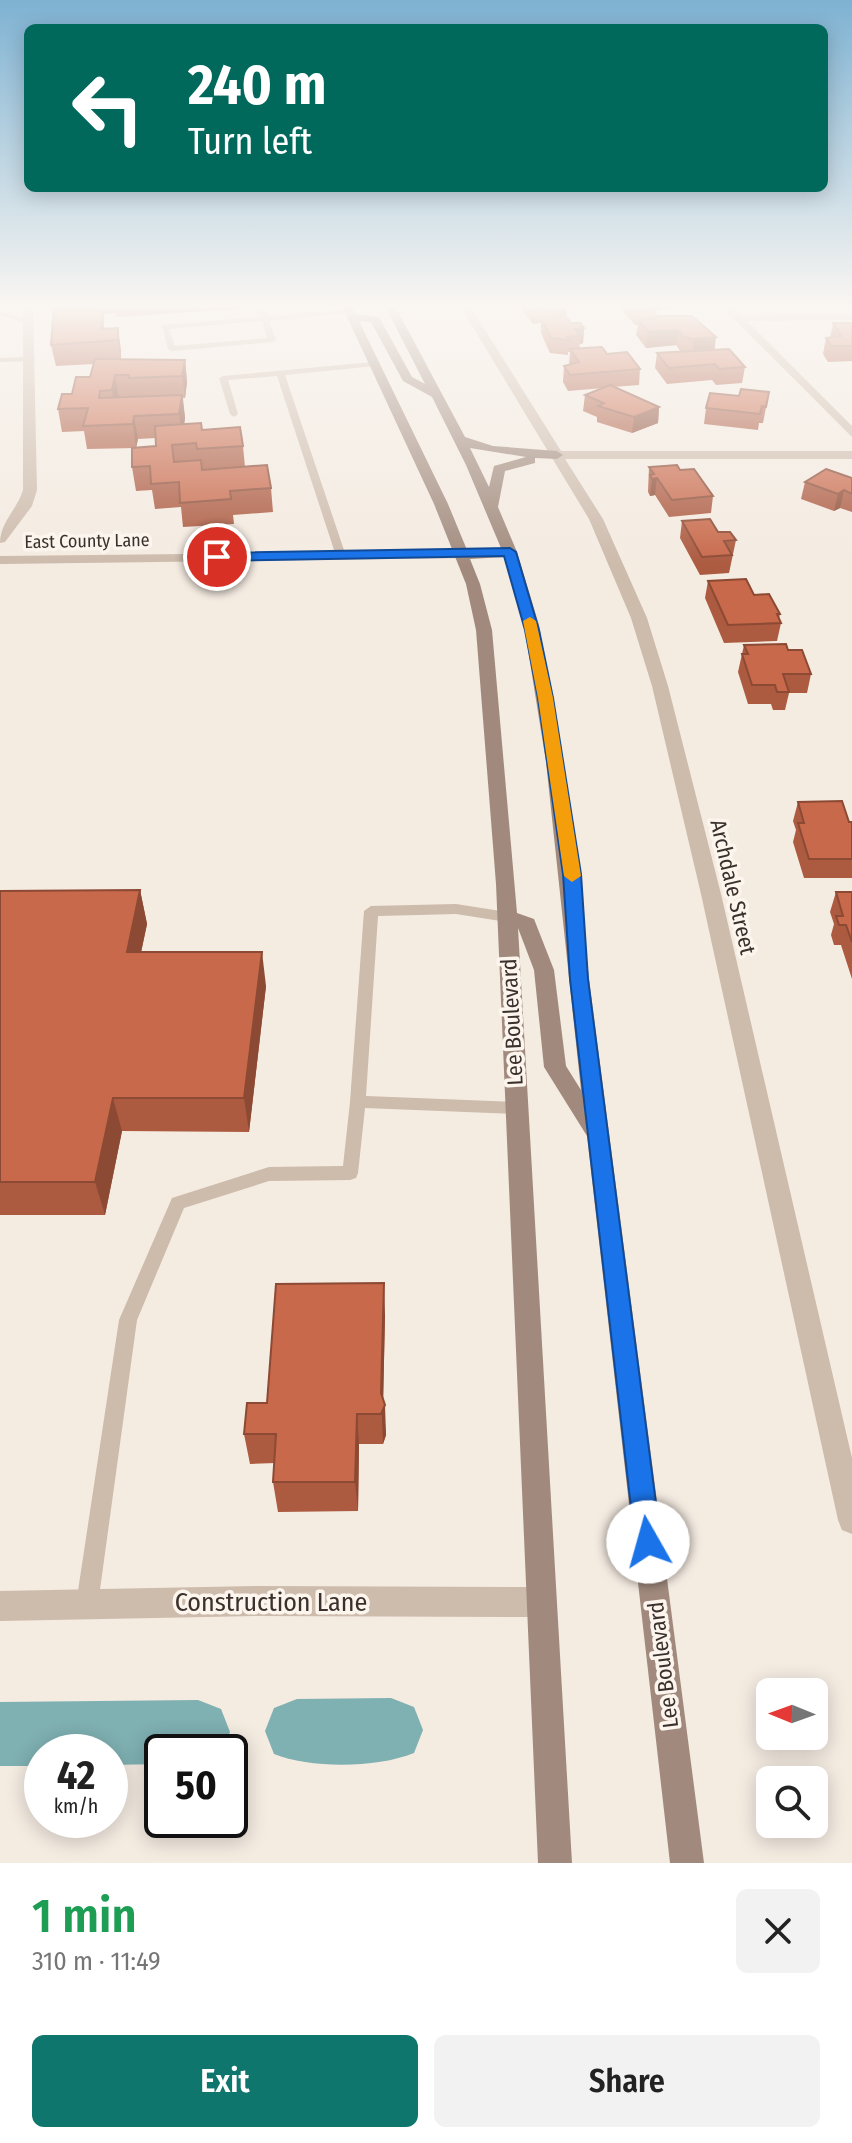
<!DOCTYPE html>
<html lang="en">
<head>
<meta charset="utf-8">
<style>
	body { margin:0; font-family:"Fira Sans Condensed",sans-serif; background:#f2f2f2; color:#222; height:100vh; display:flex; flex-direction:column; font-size:30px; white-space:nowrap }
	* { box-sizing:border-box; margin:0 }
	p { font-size:26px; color:#767676 }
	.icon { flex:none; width:44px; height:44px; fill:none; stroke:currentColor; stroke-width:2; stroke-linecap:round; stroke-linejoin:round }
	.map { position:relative; height:1863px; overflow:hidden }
	.side { display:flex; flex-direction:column; background:#fff; flex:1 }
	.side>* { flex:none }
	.guide { position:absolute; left:24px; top:24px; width:804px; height:168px; border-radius:12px; box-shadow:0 4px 20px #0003; background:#00695c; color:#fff; overflow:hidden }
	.needle { width:52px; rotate:271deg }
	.controls { position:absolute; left:756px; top:1678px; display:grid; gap:16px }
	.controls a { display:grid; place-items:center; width:72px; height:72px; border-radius:12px; background:#fff; box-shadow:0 4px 20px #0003; font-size:40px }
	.speed { position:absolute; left:24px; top:1734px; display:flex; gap:16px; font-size:40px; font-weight:700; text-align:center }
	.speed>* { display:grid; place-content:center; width:104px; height:104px; border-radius:50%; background:#fff; box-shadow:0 4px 20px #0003; line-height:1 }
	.speed small { font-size:20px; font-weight:400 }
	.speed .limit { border:4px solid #111; border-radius:12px; background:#fff; color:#111 }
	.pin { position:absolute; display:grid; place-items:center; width:68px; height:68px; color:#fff; margin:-34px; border:4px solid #fff; border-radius:50%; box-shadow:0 2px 8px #0007 }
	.me { position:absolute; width:88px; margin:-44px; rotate:353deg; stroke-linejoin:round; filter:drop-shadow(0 0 6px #0008) }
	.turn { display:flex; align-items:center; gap:28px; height:168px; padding:0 32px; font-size:36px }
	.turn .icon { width:104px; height:104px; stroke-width:2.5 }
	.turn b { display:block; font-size:56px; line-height:68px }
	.round { display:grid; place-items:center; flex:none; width:84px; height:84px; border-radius:12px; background:#f2f2f2 }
	.headline { display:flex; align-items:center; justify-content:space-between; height:136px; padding:0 32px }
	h1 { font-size:48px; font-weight:600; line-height:60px; color:#1e9e55 }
	.action { display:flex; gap:16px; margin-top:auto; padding:16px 32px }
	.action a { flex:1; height:92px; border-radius:12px; background:#0f766e; color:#fff; font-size:32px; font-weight:600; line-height:92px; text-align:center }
	.action a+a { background:#f2f2f2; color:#222 }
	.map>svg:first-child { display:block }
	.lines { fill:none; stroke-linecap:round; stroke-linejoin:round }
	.canal { fill:#7fb0b2; fill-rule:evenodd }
	.service { fill:#cdbbac; fill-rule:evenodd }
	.minor { fill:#cdbbac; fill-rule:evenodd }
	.secondary { fill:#a18a7d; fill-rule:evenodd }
	.wall { fill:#ac5a40 }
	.shaded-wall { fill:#8c4a34 }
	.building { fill:#c8694b; stroke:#8c4a34; stroke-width:2 }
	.route { fill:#1a73e8; stroke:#114b97; stroke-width:2 }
	.slow { fill:#f59e0b }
	.labels { text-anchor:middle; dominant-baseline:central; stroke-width:7; stroke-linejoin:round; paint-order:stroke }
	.far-street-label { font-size:18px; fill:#3b302b; stroke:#fbf5ee }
	.street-label { font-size:22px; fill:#3b302b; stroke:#fbf5ee }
	.near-street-label { font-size:26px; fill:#3b302b; stroke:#fbf5ee }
</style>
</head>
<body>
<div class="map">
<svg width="852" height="1863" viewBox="0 0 852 1863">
	<rect width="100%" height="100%" fill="#f4ebe1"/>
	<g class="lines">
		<!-- canal -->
		<g class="canal">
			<path d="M391,1698l23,9 9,23 -9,23c-37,15 -103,16 -140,1l-9,-23 9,-23 23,-9z"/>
			<path d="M198,1700l23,9 9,23 -8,20h-60v12l-52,1v-13h-68v14h-42v-64z"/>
		</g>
		<!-- service -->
		<g class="service">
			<path d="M257,306h6l4,10 83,-7 4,2 -4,2 -81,8 7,19 -4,2 -100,9 -4,-2 -6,-24 98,-8zM262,321l5,17 -92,8 -6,-17z"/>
			<path d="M0,311l33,10 1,2 -4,2 -30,-10z"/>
			<path d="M34,357l1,2 -4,2 -31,1v-4z"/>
			<path d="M373,362l4,2 -1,2 -91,9 61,181 -5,3 -5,-3 -59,-180 -49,4 10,34 -4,3 -4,-3 -11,-36 4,-2z"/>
			<path d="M456,904l51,8 7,5 -7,5 -51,-8 -78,2 -12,180 151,6 6,2 2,4 -2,4 -6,2 -152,-6 -7,65 -2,5 -6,2 -81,1 -85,27 -47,112 -39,284 -4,7 -7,4 -7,-4 -4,-7 43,-284 53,-122 97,-31 74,-1 7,-64 14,-191 7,-5z"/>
		</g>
		<!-- minor -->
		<g class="minor">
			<path d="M23,306h10l4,184 -5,16 -27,36 -5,1c0,-21 17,-33 23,-53z"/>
			<path d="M460,306h10l91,145h291v8h-287l38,60 44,99 21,68 53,208 131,564v76l-10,-4 -4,-10 -137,-626 -49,-208 -21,-68 -42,-99z"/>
			<path d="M721,306h10l10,9 111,-1v6l-105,1 105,105v11z"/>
			<path d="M462,551l5,1v6l-467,6v-8z"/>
			<path d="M258,1586l283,1 11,4 4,11 -4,11 -11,4 -283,-1 -258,5v-30z"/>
		</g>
		<!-- secondary -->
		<path class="secondary" d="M342,306h10l4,8 23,3 33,60 13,7 -40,-78h10l70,131 28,9 64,5 6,4 -6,4 -22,-1v5l-30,8 -7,36 19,45 22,73 34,199 16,155 115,884h-34l-83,-727 -43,-69 -10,-97 -16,-42 54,935h-34l-42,-979 -20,-254 -10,-46 -32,-80zM359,321l12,1 32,59 29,16 34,68 35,83 -34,2 -19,-46zM470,448l56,9 -32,9 -5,21zM504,557l20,68 22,137 35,328 -15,-24 -12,-96 -20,-51 -17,-6 -25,-283 -12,-46 -10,-25z"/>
	</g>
	<!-- wall -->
	<g class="wall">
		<path d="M54,306h197v2l-134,9 -1,-4 -12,1v15l14,-1 3,31 64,1 2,22 -2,16h-2l2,20 -1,7 18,5 41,16 2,21 26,21 2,24 -40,3 1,9 -51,3 -2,-20 -26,2 -3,-19 -16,1 -4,-24 24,-21v-8l-18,1 -2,9 -49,1 -3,-18 -22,1 -4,-23 14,-15 18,-17 4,-13 -38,2 -5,-21z"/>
		<path d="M523,306h44l-1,11 5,6 13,5 -1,15 -3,1 -1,5 28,5 33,15 -1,16 -26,2 46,20 -1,16 -26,10 -35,-11v-5l-14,-6 2,-16 19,-7 -36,3 -5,-9 1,-16 5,-1 1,-13h-2v3l-18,-2 -9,-20v-10l-8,1 -11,-14z"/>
		<path d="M619,306h54v2l-16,2 -1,9 1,-3 59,21 -2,13 31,17 -3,16 -26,2 -4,-5 -45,4 -12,-16 2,-15 24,-1 -5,-7 -30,3 -10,-13 2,-10h-3z"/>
		<path d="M833,323h19v38l-24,1 -5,-8 3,-16h4z"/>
		<path d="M769,392l-6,31h-4l-1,7 -54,-6 2,-16 33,-12z"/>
		<path d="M649,467l31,3 33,26 -2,17 -42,4 -14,-22 -5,1 -2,-4z"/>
		<path d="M852,478v34l-12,-4 -6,3 -33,-12 4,-17z"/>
		<path d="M682,521l36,11 18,8 -7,33 -29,2 -20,-37z"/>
		<path d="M708,581l46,14 26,19 -1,4 2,5 -4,18 -53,2 -19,-45z"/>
		<path d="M744,645l44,5 23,24 -4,19h-18l-4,17h-12l-2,-6h-23l-10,-32z"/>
		<path d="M798,802l54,20v56h-48l-11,-36 3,-12 -3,-9z"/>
		<path d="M140,890l7,34 -6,28 125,34 -17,146 -127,-1 -17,84h-105v-324z"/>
		<path d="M836,892h16v87l-11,-34h-7l-3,-10 3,-11 -4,-12z"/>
		<path d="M385,1315l-2,85 3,35 -3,9h-24l-1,67 -80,1 -5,-30 2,-19 -25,1 -6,-30 23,-31z"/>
	</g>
	<!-- shaded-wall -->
	<g class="shaded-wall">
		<path d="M101,306h2l1,8v27l-3,-12z"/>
		<path d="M556,306h11l-1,12 -9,1 1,-12z"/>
		<path d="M646,306h27v2l-16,2v-2z"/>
		<path d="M118,328l3,22v12l-3,-22z"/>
		<path d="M584,328l-1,15 -3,1v-8l-5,-7z"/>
		<path d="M678,330l-2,15 -30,3 2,-16z"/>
		<path d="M716,337l-2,16 -22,2 2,-16z"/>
		<path d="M185,360l2,22 -2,16 -3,-22z"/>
		<path d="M115,375l4,23 -4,15 -3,-23z"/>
		<path d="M182,395l3,23 -3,19 -3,-23z"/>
		<path d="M659,407l-1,16 -26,10 2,-16z"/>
		<path d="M134,416l4,23 -2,9 -3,-24z"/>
		<path d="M657,478l-2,17 -5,1 2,-17z"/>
		<path d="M844,490l-4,18 -6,3 4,-17z"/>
		<path d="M140,890l7,34 -13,62 -7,-34z"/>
		<path d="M262,952l4,34 -17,146 -5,-34z"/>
		<path d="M113,1098l9,33 -17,84 -10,-33z"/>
		<path d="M384,1283l1,32 -2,94 2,-4 1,30 -3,9 -2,-51z"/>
		<path d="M357,1414l2,30 -1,67 -3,-29z"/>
	</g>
	<!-- building -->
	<g class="building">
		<path d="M54,306h47v23l17,-1v12l-67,5z"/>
		<path d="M531,306h26l1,1 -24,2z"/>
		<path d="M633,306h21l3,2 -21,2z"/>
		<path d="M657,316h35l24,21 -22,2 -10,-2 -6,-7 -30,2 -10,-12 21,-2z"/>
		<path d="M566,317l5,6h9l4,5 -9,1 5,7 -13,1 2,3 -18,-2 -10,-20z"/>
		<path d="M833,323h19v23h-21l-5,-8 15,-2z"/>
		<path d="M602,347l5,7 20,-2 13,17 -70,6 -6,-9 15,-4 -9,-13z"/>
		<path d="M729,349l16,18 -26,2 -4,-5 -46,4 -12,-15z"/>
		<path d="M95,359l90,1 -3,16 -53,2v-3h-14l-3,15 -12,1 -1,7 83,-3 -3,19 -45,2 -1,8 -50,2 5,-18 -30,1 4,-15h10l4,-17h14z"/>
		<path d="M610,385l49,22 -25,10 -36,-11 6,-3 -19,-8z"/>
		<path d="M741,389l28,3 -3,15 -4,-1 -2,8 -54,-6 4,-15 29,3z"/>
		<path d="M201,423l1,7 38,-3 3,19 -46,3 -1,-6 -24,2 2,17 27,-2 1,10 65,-5 4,23 -41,3 1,8 -51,4 -1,-21 -28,2 -1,-18 -18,1v-19l24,-2 -1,-20z"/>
		<path d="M677,465l3,5 14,-1 19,27 -41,4 -15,-22 -5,1 -2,-4 4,-1 -5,-7z"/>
		<path d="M826,469l26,9v16l-8,-4 -6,4 -33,-12z"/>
		<path d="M710,519l8,13h12l6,8 -12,1 8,14 -30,2 -20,-36z"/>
		<path d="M746,579l8,16 15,-1 11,20h-3l4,9 -53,2 -20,-44z"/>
		<path d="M786,644l2,6h14l9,24h-28l6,18h-12l-2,-7h-23l-10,-31h6l-4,-9z"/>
		<path d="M842,801l7,21h3v37h-43l-11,-36h6l-6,-21z"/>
		<path d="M140,890l-13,62h135l-18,146h-131l-18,84h-95v-291z"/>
		<path d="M836,892h16v50l-6,-17h-7l-3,-9h7z"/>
		<path d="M384,1283l-3,110 4,12 -4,9h-24l-2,68h-82l3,-48h-32l3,-31h20l9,-119z"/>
	</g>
	<!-- sky -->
	<linearGradient id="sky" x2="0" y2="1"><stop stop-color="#7eb2d2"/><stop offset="0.54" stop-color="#faf6f2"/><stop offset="1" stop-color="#faf6f2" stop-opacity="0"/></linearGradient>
	<rect width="852" height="566" fill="url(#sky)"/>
	<!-- route -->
	<path class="route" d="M510,548l6,4 23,78 14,68 28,176 7,105 73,563 -4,10 -9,4 -9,-4 -4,-10 -65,-563 -7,-105 -25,-176 -13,-68 -21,-74 -287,5 -7,-4 7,-4z"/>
	<!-- slow -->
	<path class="slow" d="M530,617l6,4 17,77 28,178 -9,6 -8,-6 -26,-178 -15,-77z"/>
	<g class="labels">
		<!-- far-street labels -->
		<g class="far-street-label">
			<text transform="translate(87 541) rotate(-1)">East County Lane</text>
		</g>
		<!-- street labels -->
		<g class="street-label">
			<text transform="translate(733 887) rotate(77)">Archdale Street</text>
			<text transform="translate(512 1022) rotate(-93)">Lee Boulevard</text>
			<text transform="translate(663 1665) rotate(-97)">Lee Boulevard</text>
		</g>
		<!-- near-street labels -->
		<g class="near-street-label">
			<text x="271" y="1602">Construction Lane</text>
		</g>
	</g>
</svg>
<div class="controls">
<a><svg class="needle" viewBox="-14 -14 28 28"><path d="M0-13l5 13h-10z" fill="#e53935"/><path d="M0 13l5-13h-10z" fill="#767676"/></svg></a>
<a><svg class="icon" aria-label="search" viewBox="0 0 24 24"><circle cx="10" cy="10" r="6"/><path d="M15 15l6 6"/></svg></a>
</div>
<div class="speed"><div>42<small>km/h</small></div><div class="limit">50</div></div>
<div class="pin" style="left:217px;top:557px;background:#d93025"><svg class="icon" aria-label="arrive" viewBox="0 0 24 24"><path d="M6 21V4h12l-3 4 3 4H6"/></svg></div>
<svg class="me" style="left:648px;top:1542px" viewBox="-20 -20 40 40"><circle r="19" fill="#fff"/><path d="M0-13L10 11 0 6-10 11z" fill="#1a73e8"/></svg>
<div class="guide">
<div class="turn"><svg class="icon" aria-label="left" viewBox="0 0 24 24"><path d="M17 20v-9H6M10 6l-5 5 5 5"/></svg><div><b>240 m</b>Turn left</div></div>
</div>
</div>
<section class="side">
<div class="headline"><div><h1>1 min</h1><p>310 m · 11:49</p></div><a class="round"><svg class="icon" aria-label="close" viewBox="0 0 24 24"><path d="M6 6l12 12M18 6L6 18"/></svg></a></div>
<div class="action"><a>Exit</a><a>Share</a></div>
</section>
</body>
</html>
